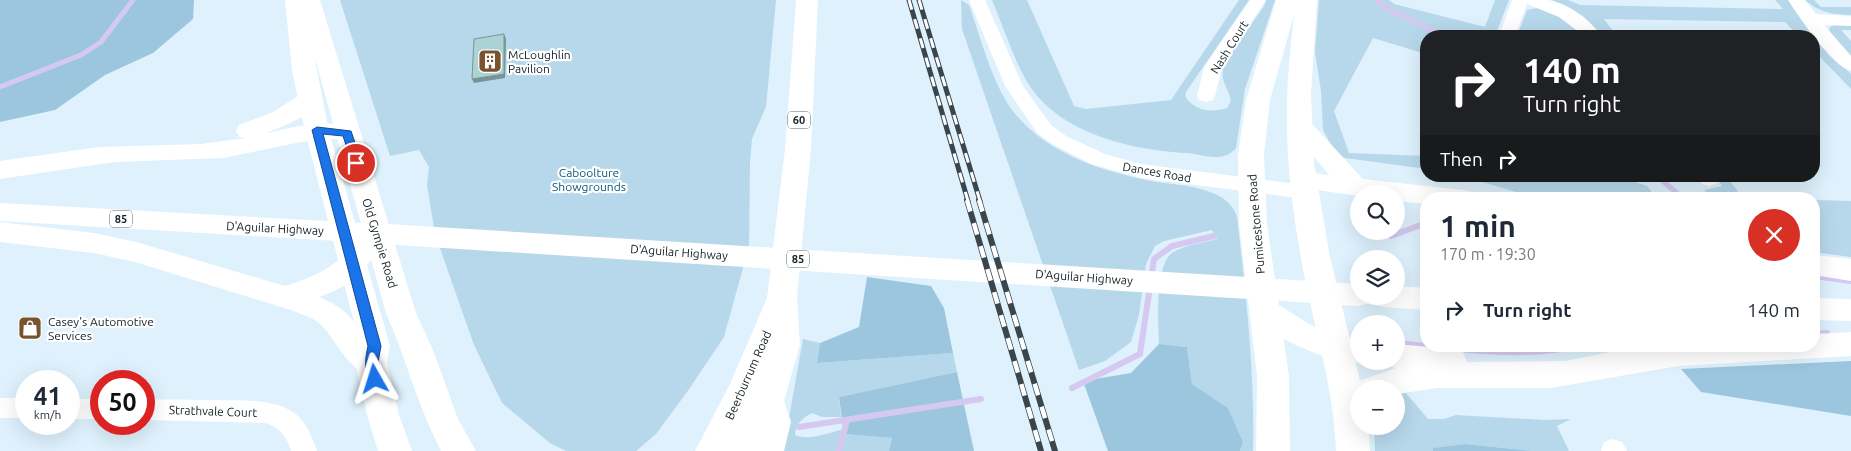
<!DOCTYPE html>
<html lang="en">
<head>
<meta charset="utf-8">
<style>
	body { margin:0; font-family:Ubuntu,sans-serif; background:#f6f6f7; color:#1f2937; height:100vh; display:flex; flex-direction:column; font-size:19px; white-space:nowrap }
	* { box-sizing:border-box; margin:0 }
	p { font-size:16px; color:#747a83 }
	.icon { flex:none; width:28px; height:28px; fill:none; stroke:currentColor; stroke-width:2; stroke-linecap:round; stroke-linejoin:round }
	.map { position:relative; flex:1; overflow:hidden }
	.sheet { position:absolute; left:1420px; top:192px; width:400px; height:160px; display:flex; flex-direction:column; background:#fff; border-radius:20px; box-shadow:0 5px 20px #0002 }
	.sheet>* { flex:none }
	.banner { position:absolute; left:1420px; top:30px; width:400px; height:152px; border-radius:20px; box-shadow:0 5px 20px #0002; background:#202124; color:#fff; overflow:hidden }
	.tools { position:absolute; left:1350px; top:185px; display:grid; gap:10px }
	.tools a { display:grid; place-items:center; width:55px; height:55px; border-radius:50%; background:#fff; box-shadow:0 5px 20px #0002; font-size:25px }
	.speed { position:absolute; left:15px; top:370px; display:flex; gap:10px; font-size:25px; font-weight:700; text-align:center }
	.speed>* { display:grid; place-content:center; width:65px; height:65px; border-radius:50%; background:#fff; box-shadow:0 5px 20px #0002; line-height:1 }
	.speed small { font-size:12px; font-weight:400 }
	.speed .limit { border:8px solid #d22; background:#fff; color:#111 }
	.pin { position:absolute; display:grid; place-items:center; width:42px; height:42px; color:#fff; margin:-21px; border:2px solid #fff; border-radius:50%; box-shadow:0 1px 5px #0007 }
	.me { position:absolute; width:55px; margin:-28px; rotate:354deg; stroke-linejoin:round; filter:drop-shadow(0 0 4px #0008) }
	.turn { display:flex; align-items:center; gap:18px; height:105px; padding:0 20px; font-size:22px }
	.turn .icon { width:65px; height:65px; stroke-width:2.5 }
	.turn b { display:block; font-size:35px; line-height:42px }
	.then { display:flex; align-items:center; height:48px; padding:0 20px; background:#0003; gap:10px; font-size:19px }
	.round { display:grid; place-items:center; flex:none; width:52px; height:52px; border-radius:26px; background:#f6f6f7 }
	.head { display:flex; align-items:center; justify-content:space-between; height:85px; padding:0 20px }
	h1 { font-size:30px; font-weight:700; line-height:38px }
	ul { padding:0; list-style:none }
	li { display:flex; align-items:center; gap:15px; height:65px; padding:0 20px }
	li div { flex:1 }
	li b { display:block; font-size:19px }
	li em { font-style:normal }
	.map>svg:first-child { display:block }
	.green { fill:#b7d8eb }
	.forest { fill:#9cc6de }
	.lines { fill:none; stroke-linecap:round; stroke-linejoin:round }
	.stream-far1 { stroke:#d6c9f1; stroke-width:5 }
	.stream { stroke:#d6c9f1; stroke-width:6 }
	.minor { fill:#fff; fill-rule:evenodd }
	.secondary { fill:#fff; fill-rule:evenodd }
	.primary { fill:#fff; fill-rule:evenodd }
	.trunk { fill:#fff; fill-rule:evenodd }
	.rail-far1-casing { stroke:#39464d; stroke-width:5 }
	.rail-casing { stroke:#39464d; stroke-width:6 }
	.rail-far1 { stroke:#fff; stroke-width:3; stroke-dasharray:10; stroke-linecap:butt }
	.rail { stroke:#fff; stroke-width:4.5; stroke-dasharray:12; stroke-linecap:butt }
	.shaded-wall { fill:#789495 }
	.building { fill:#abd3d5; stroke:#789495 }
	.route { fill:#1a73e8; stroke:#114b97 }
	.labels { text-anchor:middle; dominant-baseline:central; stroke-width:4.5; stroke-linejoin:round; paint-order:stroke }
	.shield { fill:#fff; stroke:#5a6367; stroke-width:1 }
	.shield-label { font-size:11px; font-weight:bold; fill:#142026 }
	.street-label { font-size:12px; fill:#142026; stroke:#fff }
	.poi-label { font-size:12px; fill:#142026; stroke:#fff; text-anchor:start }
	.park-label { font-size:12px; fill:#095777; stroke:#fff }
</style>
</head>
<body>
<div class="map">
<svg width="1851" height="451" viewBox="0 0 1851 451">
	<rect width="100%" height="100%" fill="#def1fc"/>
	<!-- green -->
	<g class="green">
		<path d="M340,0h436l-10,107 -14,32 -2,23 -1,84 -25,91 -37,55 -31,42 -20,17h-70l-16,-8 -48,-40 -28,-58 -39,-111 -8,-49 2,-18 -10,-17 -29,6z"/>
		<path d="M961,0l8,5c12,33 25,86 48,111 22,26 57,44 90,54 14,4 29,8 44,11 23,4 49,4 70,16 8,5 13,11 16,20 9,78 18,155 16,234h-13l3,-9 -15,-34 -36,-24 -5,-37 -28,-3c-1,-20 -4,-79 13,-91 12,-8 31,-10 45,-14l-5,-9 -48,11 -9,5 -9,18 -7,51 -8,27 -26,19 -26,9 -117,-341z"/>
		<path d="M992,0h35l47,106 12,3 85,-9 68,-100h10l-63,92 -1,4c9,15 26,17 42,12l4,-7c-3,-17 -14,-20 -5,-40l38,-55 2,-6h9l-30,89 -9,59c-13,16 -33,6 -50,5 -55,-3 -130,-20 -160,-73 -14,-25 -23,-54 -34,-80z"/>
		<path d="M1319,0h70l5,4 91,23 10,-27h14l-14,36h-69v18l-53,-16 -39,73 15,42 77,3v13l-88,-12 -15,-27 -2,-39 -6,-39z"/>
		<path d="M1552,0h16l12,5 203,4 -8,-9h13l7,7 24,35 32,32v15l-37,-38v-15h-15l-14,-14 -181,-3 13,17h-16l-17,-19z"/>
		<path d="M1805,0h9l7,7h30v8c-17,0 -33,-3 -46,-15z"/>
		<path d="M1537,8c19,2 37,14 50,28h-13l-2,-2 -3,2h-52l10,-26z"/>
		<path d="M1835,25h16v5h-10l10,11v15l-22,-25 1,-4z"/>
		<path d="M1462,176h73l16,6 38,-6h28l30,10 10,13h-118z"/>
		<path d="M1716,176h10l17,22 21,1h-50l-10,-9 18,-4z"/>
		<path d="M1814,200l37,1v56l-37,-5z"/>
		<path d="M803,339l17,4 -3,20 136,-10 4,19 -118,25 2,20h-19l-10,-4c-9,4 -17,12 -17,22 14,6 34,-2 48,-6l1,5 48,4 -3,13h-110l10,-33z"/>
		<path d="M1406,393l22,26h16l12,-4 88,5 27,-1 -14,7 12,25h-36l-68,-7 -31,4 -1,3h-58l-1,-25h22v-31z"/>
	</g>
	<!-- forest -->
	<g class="forest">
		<path d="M0,0h194l-1,19 -40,34 -48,22 -50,35 -55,12z"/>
		<path d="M867,277l64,9 13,22 9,45 -136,10 3,-20 39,-16z"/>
		<path d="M1159,344l28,3 5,37 36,24 15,34 -3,9h-132l-25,-70 48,-8z"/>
		<path d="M1851,361v55l-150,-24 -20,-23z"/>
		<path d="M957,372l17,79h-85l3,-13 -48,-4 -5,-37z"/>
		<path d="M1465,444l68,7h-100v-3z"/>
	</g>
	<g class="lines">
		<!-- stream-far1 -->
		<g class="stream-far1">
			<path d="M1377,0l7,7 60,29"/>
			<path d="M0,87l81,-32 20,-13 32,-42"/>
			<path d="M1657,176l27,23"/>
		</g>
		<!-- stream -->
		<g class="stream">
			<path d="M1391,236l35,-13"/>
			<path d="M1814,276l37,5"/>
			<path d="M1814,334l13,-1"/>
			<path d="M1396,343l30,3"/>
			<path d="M1428,346c51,5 100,11 150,0"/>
			<path d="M1072,388l68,-34 14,-95 18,-13 42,-10"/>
			<path d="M799,427l182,-28"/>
			<path d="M839,451l8,-31"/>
		</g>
		<!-- minor -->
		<g class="minor">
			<path d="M969,0h16l38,86 28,39 15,11 39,18 36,10 164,21 7,2 3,5 -3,5 -7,2 -164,-21 -50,-14 -39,-20 -15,-11 -32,-47z"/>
			<path d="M1250,0h16l-44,67 -7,29 -2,4 -7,2 -7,-2 -2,-4 7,-29z"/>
			<path d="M1512,0c11,0 24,0 35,0 20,2 43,20 55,36h-18l-25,-19 -32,-13 -12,32h-16z"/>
			<path d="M1788,0h17l11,14 35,2v10l-27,-1 27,31v15c-18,-4 -52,-54 -63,-71z"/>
			<path d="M1697,176h20l2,3 -3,5 -7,2 -7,-2z"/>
			<rect x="0" y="398" width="26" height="20"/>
			<rect x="69" y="399" width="32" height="20"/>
			<path d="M144,400c24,-1 49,0 73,0 25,1 54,-2 76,12 13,8 19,25 24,39h-26c-4,-14 -11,-24 -26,-28l-121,-3z"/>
			<path d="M1613,439l9,3 5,9h-26l3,-9z"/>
		</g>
		<!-- secondary -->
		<g class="secondary">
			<path d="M285,0h35l96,313 17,37 25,69 18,32h-35c-23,-44 -35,-92 -55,-138l-72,-258 15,76 61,215 -3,16 12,53 13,36h-34l-11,-36 -12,-53 5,-16 -55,-215 -13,-60z"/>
			<path d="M1276,0h41l-6,94 3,69 16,94 32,132h-3v37h9l2,25h-34c-2,-60 -20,-117 -32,-176 -9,-49 -17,-100 -17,-150 -1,-37 3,-74 7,-110l-24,85 -6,54 3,70 22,152 1,75h-34l1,-75 -18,-152 -1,-70 8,-54z"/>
		</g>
		<!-- primary -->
		<path class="primary" d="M796,0h22l-7,149 -14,149 3,47 -16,56 7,21 -7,29h-89l35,-67 37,-86 18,-149z"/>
		<!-- trunk -->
		<g class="trunk">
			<path d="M310,92l9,2 3,5c-12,18 -39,27 -58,35 31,-8 61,-15 93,-7l4,6 -4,6 -9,2 -16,-2 -31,3 -77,16 -109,4 -115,17v-18l99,-14 102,-3 44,-6 -6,-1 -3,-6 3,-6 34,-13 28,-18z"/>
			<path d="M1299,117l9,2 7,8 48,52 100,11 9,2 4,7h-50v5l-30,-3v-7h-37v2l-64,-9 -4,-6 4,-6 9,-3 25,3 -42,-50 3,-6z"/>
			<path d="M0,203l363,20 2,-4 10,-3 10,3 3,5 971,60v12h37v-10l30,2v22l-43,-3 -10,-3 -2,-4 -2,3 -10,3 -92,-6c15,5 28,16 42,24 16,8 32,12 50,16v21h9c-27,9 -104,-25 -118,-50l4,-8 10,-3 -883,-56c-17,29 -30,42 -62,53 29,12 31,21 50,44 6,8 13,12 18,21l-5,9c-3,1 -8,3 -11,3 -22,0 -37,-39 -52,-51 -7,-6 -17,-8 -25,-12l-159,-49 -41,-9 -94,-11v-20l94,11 42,9 149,44c28,-9 52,-18 68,-44l-353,-21z"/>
			<path d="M1814,255l37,4v22l-37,-6z"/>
			<path d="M1814,298l37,1v22l-37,-1z"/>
			<path d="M1851,332v24l-173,10 -127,22h-113l-42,6v-5h-37v18l-12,4 -11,-4 -5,-9 5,-9 60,-21 -11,-3 -2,-4h13v-17l56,5 11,3 4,10 98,-1 77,-15h172v-12z"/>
		</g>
		<!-- rail-far1 casing -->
		<g class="rail-far1-casing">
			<g id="rail-far1">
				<path d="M909,0l59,201"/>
				<path d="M919,0l61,201"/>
			</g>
		</g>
		<!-- rail casing -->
		<g class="rail-casing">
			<g id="rail">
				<path d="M967,200l74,251"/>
				<path d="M979,200l76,251"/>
			</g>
		</g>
		<!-- rail-far1 -->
		<use href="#rail-far1" class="rail-far1"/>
		<!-- rail -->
		<use href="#rail" class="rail"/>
	</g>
	<!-- shaded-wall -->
	<path class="shaded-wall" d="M504,34l2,5 -1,39 -31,5 -2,-4z"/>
	<!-- building -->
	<path class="building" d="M504,34v40l-32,5 2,-40z"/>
	<!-- route -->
	<path class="route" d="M317,127l34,4 11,32 -2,3h-7l-10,-30 -20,-2 58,212 -3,16 4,17 -2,4 -5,2 -5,-2c-6,-12 -5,-24 -2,-37l-56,-216z"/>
	<!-- icons -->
	<defs>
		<g id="building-square" transform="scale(1.25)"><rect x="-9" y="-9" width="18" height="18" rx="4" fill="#78542e" stroke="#fff"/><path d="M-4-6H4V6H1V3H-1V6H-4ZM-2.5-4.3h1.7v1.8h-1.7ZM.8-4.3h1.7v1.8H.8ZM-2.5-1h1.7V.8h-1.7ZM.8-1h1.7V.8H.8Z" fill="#fff"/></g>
		<g id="shop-square" transform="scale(1.25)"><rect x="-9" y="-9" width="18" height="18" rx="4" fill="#78542e" stroke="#fff"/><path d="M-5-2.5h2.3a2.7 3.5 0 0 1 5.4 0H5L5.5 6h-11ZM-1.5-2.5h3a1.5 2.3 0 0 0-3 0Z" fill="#fff"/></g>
	</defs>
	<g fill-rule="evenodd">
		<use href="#building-square" x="490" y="61"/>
		<use href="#shop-square" x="30" y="328"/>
	</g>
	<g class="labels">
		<!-- shield labels -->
		<g class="shield">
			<rect x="788" y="111.5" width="22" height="17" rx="4"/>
			<rect x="110" y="210.5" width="22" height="17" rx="4"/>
			<rect x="787" y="250.5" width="22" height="17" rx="4"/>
		</g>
		<g class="shield-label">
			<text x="799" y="120">60</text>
			<text x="121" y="219">85</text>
			<text x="798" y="259">85</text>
		</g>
		<!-- street labels -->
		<g class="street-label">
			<text transform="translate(1229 47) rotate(-58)">Nash Court</text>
			<text transform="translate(1157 172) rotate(10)">Dances Road</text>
			<text transform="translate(1256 224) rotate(-95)">Pumicestone Road</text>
			<text transform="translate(275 228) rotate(3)">D'Aguilar Highway</text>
			<text transform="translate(380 243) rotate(73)">Old Gympie Road</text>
			<text transform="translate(679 252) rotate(4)">D'Aguilar Highway</text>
			<text transform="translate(1084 277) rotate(4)">D'Aguilar Highway</text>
			<text transform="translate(748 375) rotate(-66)">Beerburrum Road</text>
			<text transform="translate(213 411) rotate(2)">Strathvale Court</text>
		</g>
		<!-- poi labels -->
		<g class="poi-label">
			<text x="508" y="54">McLoughlin<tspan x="508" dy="14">Pavilion</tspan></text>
			<text x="48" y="321">Casey's Automotive<tspan x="48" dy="14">Services</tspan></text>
		</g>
		<!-- park labels -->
		<g class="park-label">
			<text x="589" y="172">Caboolture<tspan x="589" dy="14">Showgrounds</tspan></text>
		</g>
	</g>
</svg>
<div class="tools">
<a><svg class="icon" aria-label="search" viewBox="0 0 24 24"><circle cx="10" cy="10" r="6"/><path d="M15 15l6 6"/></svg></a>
<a><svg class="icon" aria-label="layers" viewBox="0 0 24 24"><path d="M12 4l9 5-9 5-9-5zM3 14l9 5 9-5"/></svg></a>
<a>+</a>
<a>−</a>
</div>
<div class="speed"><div>41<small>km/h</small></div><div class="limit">50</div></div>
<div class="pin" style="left:356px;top:163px;background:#d93025"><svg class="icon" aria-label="arrive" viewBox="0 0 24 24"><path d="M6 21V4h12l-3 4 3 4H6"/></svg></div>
<svg class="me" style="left:375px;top:379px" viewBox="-20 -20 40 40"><path d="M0-17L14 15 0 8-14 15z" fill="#1a73e8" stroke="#fff" stroke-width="4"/></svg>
<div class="banner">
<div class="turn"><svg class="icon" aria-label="right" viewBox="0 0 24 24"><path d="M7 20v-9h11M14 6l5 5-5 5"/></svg><div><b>140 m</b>Turn right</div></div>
<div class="then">Then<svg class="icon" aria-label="right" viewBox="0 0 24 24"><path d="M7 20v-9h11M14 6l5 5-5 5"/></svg></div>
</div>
<section class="sheet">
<div class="head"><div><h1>1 min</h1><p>170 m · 19:30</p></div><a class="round" style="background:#d93025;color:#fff"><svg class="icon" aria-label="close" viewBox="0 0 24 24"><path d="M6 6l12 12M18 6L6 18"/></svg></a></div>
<ul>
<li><svg class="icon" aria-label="right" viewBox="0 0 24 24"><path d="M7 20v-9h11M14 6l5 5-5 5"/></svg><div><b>Turn right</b></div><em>140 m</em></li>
</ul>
</section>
</div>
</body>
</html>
